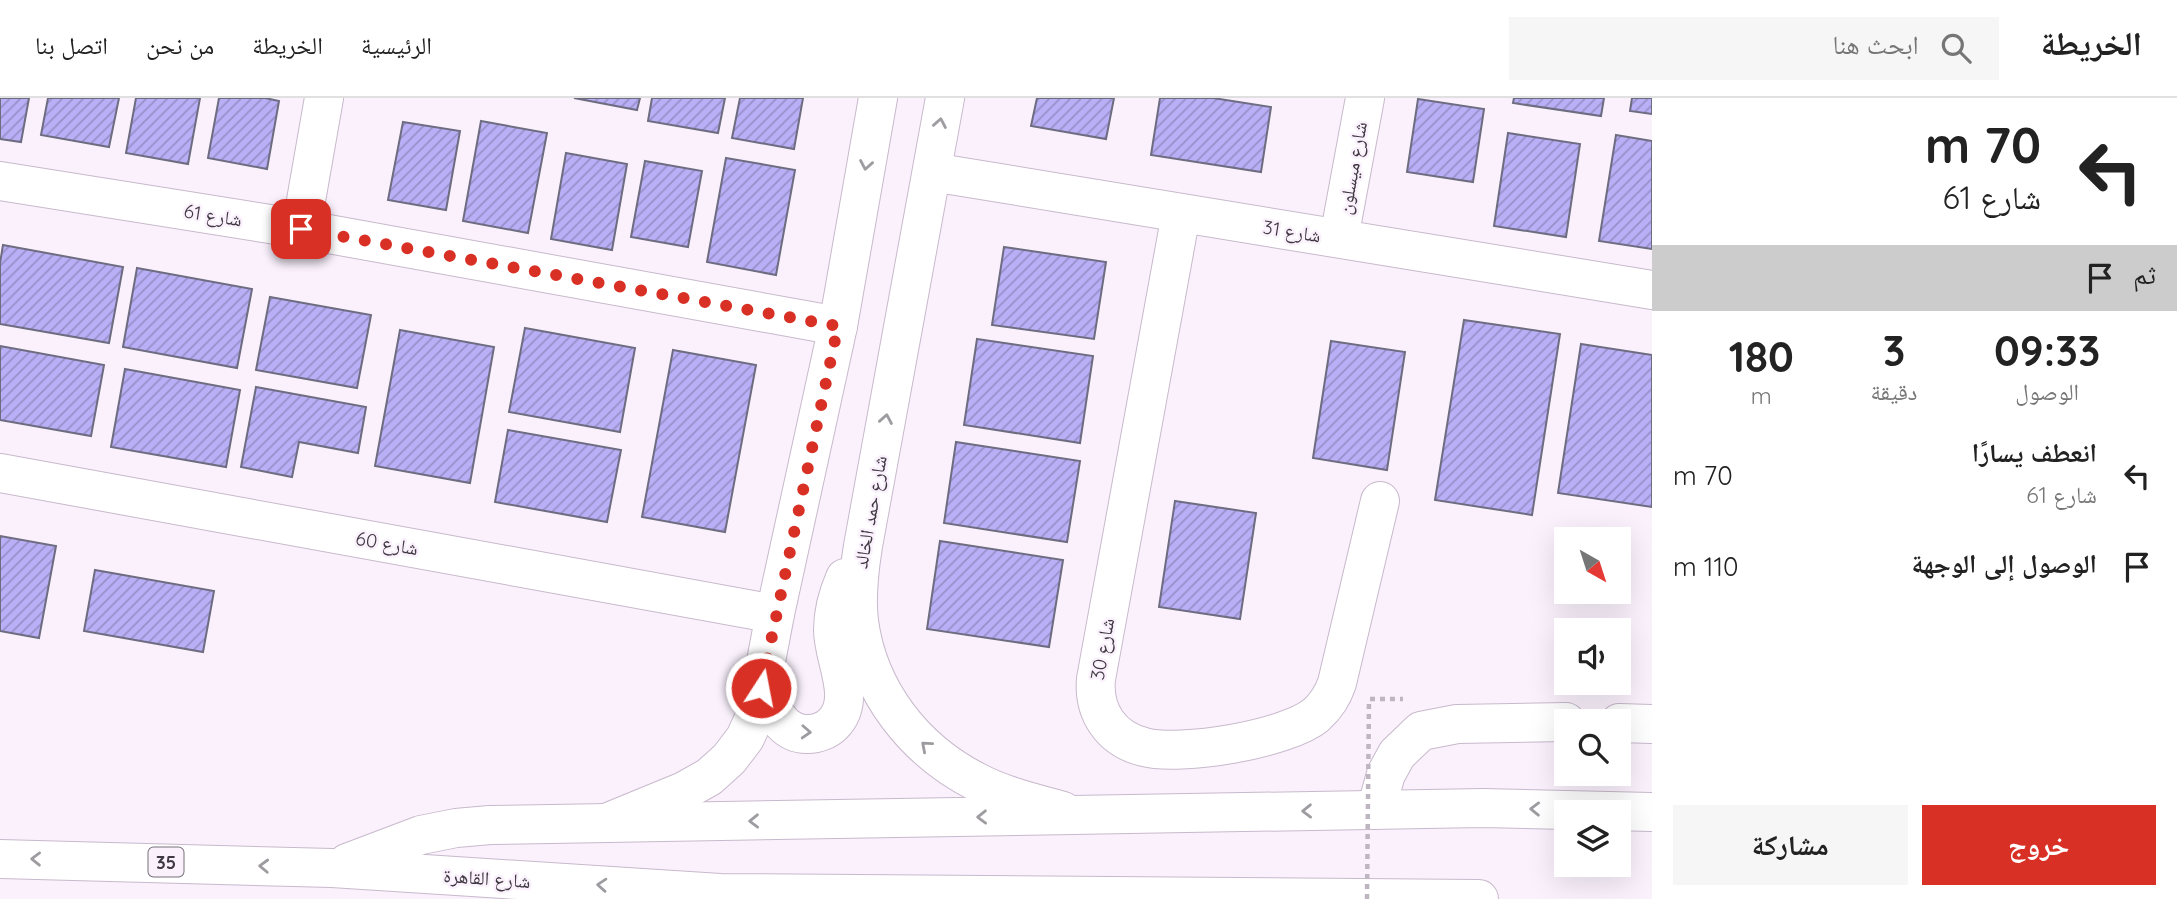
<!DOCTYPE html>
<html lang="ar">
<head>
<meta charset="utf-8">
<style>
	body { margin:0; font-family:Quicksand,"Noto Naskh Arabic",sans-serif; background:#f6f6f6; color:#222; direction:rtl; height:100vh; display:flex; flex-direction:column; font-size:26px; white-space:nowrap }
	* { box-sizing:border-box; margin:0 }
	p { font-size:23px; color:#767676 }
	.icon { flex:none; width:38px; height:38px; fill:none; stroke:currentColor; stroke-width:2; stroke-linecap:round; stroke-linejoin:round }
	.map { position:relative; flex:1; overflow:hidden; direction:ltr }
	.sheet { display:flex; flex-direction:column; background:#fff; width:525px }
	.sheet>* { flex:none }
	.hud { background:#fff; color:#222; overflow:hidden }
	.needle { width:46px; rotate:141deg }
	.fabs { position:absolute; left:1554px; top:429px; display:grid; gap:14px }
	.fabs a { display:grid; place-items:center; width:77px; height:77px; border-radius:0px; background:#fff; box-shadow:0 7px 28px #0002; font-size:35px }
	.pin { position:absolute; display:grid; place-items:center; width:60px; height:60px; color:#fff; margin:-30px; border-radius:14px; box-shadow:0 4px 10px #0006 }
	.me { position:absolute; width:77px; margin:-38px; rotate:11deg; stroke-linejoin:round; filter:drop-shadow(0 0 5px #0008) }
	.turn { display:flex; align-items:center; gap:24px; height:147px; padding:0 21px; font-size:32px }
	.turn .icon { width:91px; height:91px; stroke-width:2.5 }
	.turn b { display:block; font-size:49px; line-height:60px }
	.then { display:flex; align-items:center; height:66px; padding:0 21px; background:#0003; gap:14px; font-size:26px }
	.eta { display:flex; justify-content:space-evenly; align-items:center; height:119px; text-align:center }
	.eta b { font-size:42px; font-weight:800; line-height:49px }
	.action { display:flex; gap:14px; margin-top:auto; padding:14px 21px }
	.action a { flex:1; height:80px; border-radius:0px; background:#d93025; color:#fff; font-size:28px; font-weight:800; line-height:80px; text-align:center }
	.action a+a { background:#f6f6f6; color:#222 }
	ul { padding:0; list-style:none }
	li { display:flex; align-items:center; gap:21px; height:91px; padding:0 21px }
	li div { flex:1 }
	li b { display:block; font-size:26px }
	li em { font-style:normal }
	header { display:flex; align-items:center; gap:42px; box-sizing:border-box; height:98px; padding:0 35px; background:#fff; border-bottom:2px solid #e0e0e0 }
	header strong { font-size:33px }
	nav { display:flex; gap:38px; margin-inline-start:auto; font-size:24px }
	.search { width:490px; height:63px; background:#f6f6f6; display:flex; align-items:center; gap:18px; box-sizing:border-box; padding:0 24px; border-radius:0px; color:#767676; font-size:26px }
	main { display:flex; flex:1; min-height:0 }
	.map>svg:first-child { display:block }
	.building { fill:url(#building-hatch); stroke:#6e6c80; stroke-width:2 }
	.lines { fill:none; stroke-linecap:round; stroke-linejoin:round }
	.minor-casing { stroke:#c8b9cc; stroke-width:40 }
	.major-casing { stroke:#c8b9cc; stroke-width:40 }
	.path { stroke:#bdb5c0; stroke-width:4.5; stroke-dasharray:5 5; stroke-linecap:butt }
	.minor { stroke:#fff; stroke-width:38 }
	.major { stroke:#fff; stroke-width:38 }
	.path-bridge { stroke:#bdb5c0; stroke-width:4.5; stroke-dasharray:5 5; stroke-linecap:butt }
	.oneway { stroke:#9e9ca0 }
	.route { stroke:#d93025; stroke-width:12; stroke-dasharray:0 21.6 }
	.labels { text-anchor:middle; dominant-baseline:central; stroke-width:5; stroke-linejoin:round; paint-order:stroke }
	.shield { fill:#faf1fd; stroke:#767079; stroke-width:2 }
	.shield-label { font-size:18px; font-weight:bold; fill:#3e3840 }
	.street-label { font-size:19px; fill:#3e3840; stroke:#faf1fd }
</style>
</head>
<body>
<header>
<strong>الخريطة</strong>
<div class="search"><svg class="icon" aria-label="search" viewBox="0 0 24 24"><circle cx="10" cy="10" r="6"/><path d="M15 15l6 6"/></svg>ابحث هنا</div>
<nav><a>الرئيسية</a><a>الخريطة</a><a>من نحن</a><a>اتصل بنا</a></nav>
</header>
<main>
<section class="sheet">
<div class="hud">
<div class="turn"><svg class="icon" aria-label="left" viewBox="0 0 24 24"><path d="M17 20v-9H6M10 6l-5 5 5 5"/></svg><div><b>70 m</b>شارع 61</div></div>
<div class="then">ثم<svg class="icon" aria-label="arrive" viewBox="0 0 24 24"><path d="M6 21V4h12l-3 4 3 4H6"/></svg></div>
</div>
<div class="eta">
<div><b>09:33</b><p>الوصول</p></div>
<div><b>3</b><p>دقيقة</p></div>
<div><b>180</b><p>m</p></div>
</div>
<ul>
<li><svg class="icon" aria-label="left" viewBox="0 0 24 24"><path d="M17 20v-9H6M10 6l-5 5 5 5"/></svg><div><b>انعطف يسارًا</b><p>شارع 61</p></div><em>70 m</em></li>
<li><svg class="icon" aria-label="arrive" viewBox="0 0 24 24"><path d="M6 21V4h12l-3 4 3 4H6"/></svg><div><b>الوصول إلى الوجهة</b></div><em>110 m</em></li>
</ul>
<div class="action"><a>خروج</a><a>مشاركة</a></div>
</section>
<div class="map">
<svg width="1652" height="801" viewBox="0 0 1652 801">
	<defs>
		<pattern id="building-hatch" width="6" height="6" patternUnits="userSpaceOnUse" patternTransform="scale(1.75)"><rect width="6" height="6" fill="#b9aff7"/><path d="M-1 1l2-2M0 6l6-6M5 7l2-2" fill="none" stroke="#988fc9"/></pattern>
	</defs>
	<rect width="100%" height="100%" fill="#faf1fd"/>
	<!-- building -->
	<g class="building">
		<path d="M0,0h29l-8,44 -21,-3z"/>
		<path d="M48,0h71l-10,49 -68,-12z"/>
		<path d="M136,0h64l-12,66 -62,-11z"/>
		<path d="M219,0h46l14,3 -12,68 -59,-11z"/>
		<path d="M574,0h66l-3,12z"/>
		<path d="M652,0h73l-7,35 -70,-12z"/>
		<path d="M740,0h63l-9,51 -62,-11z"/>
		<path d="M1037,0h77l-8,41 -75,-13z"/>
		<path d="M1160,0h53l58,9 -10,65 -110,-17z"/>
		<path d="M1514,0h90l-3,18 -88,-13z"/>
		<path d="M1632,0h20v16l-22,-3z"/>
		<path d="M1418,1l66,10 -11,73 -66,-10z"/>
		<path d="M481,23l66,12 -19,100 -65,-12z"/>
		<path d="M403,24l57,9 -14,79 -58,-10z"/>
		<path d="M1508,35l72,11 -14,93 -72,-11z"/>
		<path d="M1616,37l36,6v108l-53,-8z"/>
		<path d="M566,55l61,11 -15,86 -61,-11z"/>
		<path d="M726,60l69,12 -19,105 -69,-13z"/>
		<path d="M645,63l57,10 -14,76 -57,-10z"/>
		<path d="M3,147l120,22 -14,76 -109,-19v-61z"/>
		<path d="M1004,149l102,15 -12,77 -102,-14z"/>
		<path d="M137,170l115,21 -15,79 -114,-21z"/>
		<path d="M270,199l101,18 -14,73 -101,-18z"/>
		<path d="M1464,222l96,14 -28,181 -97,-15z"/>
		<path d="M525,230l110,20 -15,84 -111,-20z"/>
		<path d="M400,232l94,17 -24,136 -95,-17z"/>
		<path d="M977,241l116,17 -13,87 -116,-18z"/>
		<path d="M1331,243l74,11 -18,118 -74,-12z"/>
		<path d="M1581,246l71,11v152l-94,-14z"/>
		<path d="M0,248l104,19 -13,71 -91,-16z"/>
		<path d="M673,252l83,15 -31,167 -83,-15z"/>
		<path d="M125,271l115,21 -14,77 -115,-20z"/>
		<path d="M256,289l110,20 -8,46 -59,-11 -7,35 -51,-10z"/>
		<path d="M508,332l113,20 -14,72 -112,-20z"/>
		<path d="M956,344l124,19 -13,81 -123,-19z"/>
		<path d="M1175,403l81,12 -16,106 -81,-12z"/>
		<path d="M0,438l56,10 -17,92 -39,-7z"/>
		<path d="M940,443l123,19 -14,87 -122,-18z"/>
		<path d="M95,472l119,21 -11,61 -119,-21z"/>
	</g>
	<g class="lines">
		<!-- minor casing -->
		<g class="minor-casing">
			<g id="minor">
				<path d="M945,0l-82,448c-4,25 -7,50 -4,75 9,70 55,129 118,161 27,14 57,21 86,29"/>
				<path d="M932,74l720,118"/>
				<path d="M0,83l301,48 537,97"/>
				<path d="M1181,116l-85,465c-3,33 15,60 48,68 36,10 143,-8 172,-32 10,-9 17,-20 21,-32l43,-182"/>
				<path d="M301,131l23,-131"/>
				<path d="M1339,140l26,-140"/>
				<path d="M0,375l775,141"/>
				<path d="M761,590c11,19 20,47 47,46 9,0 19,-4 25,-10 25,-25 0,-64 0,-94 0,-18 5,-36 12,-52"/>
				<path d="M1619,625l33,1"/>
				<path d="M1376,712l10,-36 11,-20 24,-23 36,-7 109,-2"/>
				<path d="M606,725l78,-32 25,-14 20,-18 16,-21 11,-24 19,-100 63,-288 40,-228"/>
			</g>
		</g>
		<!-- major casing -->
		<g class="major-casing">
			<g id="major">
				<path d="M0,761l332,9 388,25 759,6"/>
				<path d="M347,765l74,-28 35,-7 34,-3 993,-17 169,4"/>
			</g>
		</g>
		<!-- path -->
		<path class="path" d="M1370,601h33"/>
		<!-- minor -->
		<use href="#minor" class="minor"/>
		<!-- major -->
		<use href="#major" class="major"/>
		<!-- path-bridge -->
		<path class="path-bridge" d="M1367,801l2,-200"/>
	</g>
	<!-- one-way arrows -->
	<defs><path id="oneway-chevron" d="M-2-3.5L2.5 0L-2 3.5" fill="none" stroke-width="1.6" stroke-linecap="round" stroke-linejoin="round" transform="scale(1.75)"/></defs>
	<g class="oneway">
		<use href="#oneway-chevron" transform="translate(940 25) rotate(-80)"/>
		<use href="#oneway-chevron" transform="translate(866 67) rotate(100)"/>
		<use href="#oneway-chevron" transform="translate(886 321) rotate(-80)"/>
		<use href="#oneway-chevron" transform="translate(806 634) rotate(3)"/>
		<use href="#oneway-chevron" transform="translate(926 648) rotate(-139)"/>
		<use href="#oneway-chevron" transform="translate(1535 711) rotate(-179)"/>
		<use href="#oneway-chevron" transform="translate(1307 713) rotate(179)"/>
		<use href="#oneway-chevron" transform="translate(982 719) rotate(179)"/>
		<use href="#oneway-chevron" transform="translate(754 723) rotate(179)"/>
		<use href="#oneway-chevron" transform="translate(36 761) rotate(-179)"/>
		<use href="#oneway-chevron" transform="translate(264 768) rotate(-178)"/>
		<use href="#oneway-chevron" transform="translate(602 787) rotate(-176)"/>
	</g>
	<g class="lines">
		<!-- route -->
		<path class="route" d="M301,131l537,97 -77,362"/>
	</g>
	<g class="labels">
		<!-- shield labels -->
		<rect class="shield" x="148.5" y="749.5" width="35" height="29" rx="5"/>
		<g class="shield-label">
			<text x="166" y="764">35</text>
		</g>
		<!-- street labels -->
		<g class="street-label">
			<text transform="translate(1352 70) rotate(-80)">شارع ميسلون</text>
			<text transform="translate(213 117) rotate(9)">شارع 61</text>
			<text transform="translate(1292 133) rotate(9)">شارع 31</text>
			<text transform="translate(870 414) rotate(-80)">شارع حمد الخالد</text>
			<text transform="translate(387 445) rotate(10)">شارع 60</text>
			<text transform="translate(1102 551) rotate(-80)">شارع 30</text>
			<text transform="translate(487 780) rotate(4)">شارع القاهرة</text>
		</g>
	</g>
</svg>
<div class="fabs">
<a><svg class="needle" viewBox="-14 -14 28 28"><path d="M0-13l5 13h-10z" fill="#e53935"/><path d="M0 13l5-13h-10z" fill="#767676"/></svg></a>
<a><svg class="icon" aria-label="sound" viewBox="0 0 24 24"><path d="M4 9h4l5-4v14l-5-4H4zM17 9q2 3 0 6"/></svg></a>
<a><svg class="icon" aria-label="search" viewBox="0 0 24 24"><circle cx="10" cy="10" r="6"/><path d="M15 15l6 6"/></svg></a>
<a><svg class="icon" aria-label="layers" viewBox="0 0 24 24"><path d="M12 4l9 5-9 5-9-5zM3 14l9 5 9-5"/></svg></a>
</div>
<div class="pin" style="left:301px;top:131px;background:#d93025"><svg class="icon" aria-label="arrive" viewBox="0 0 24 24"><path d="M6 21V4h12l-3 4 3 4H6"/></svg></div>
<svg class="me" style="left:761px;top:590px" viewBox="-20 -20 40 40"><circle r="17" fill="#d93025" stroke="#fff" stroke-width="3"/><path d="M0-11L8 9 0 5-8 9z" fill="#fff"/></svg>
</div>
</main>
</body>
</html>
